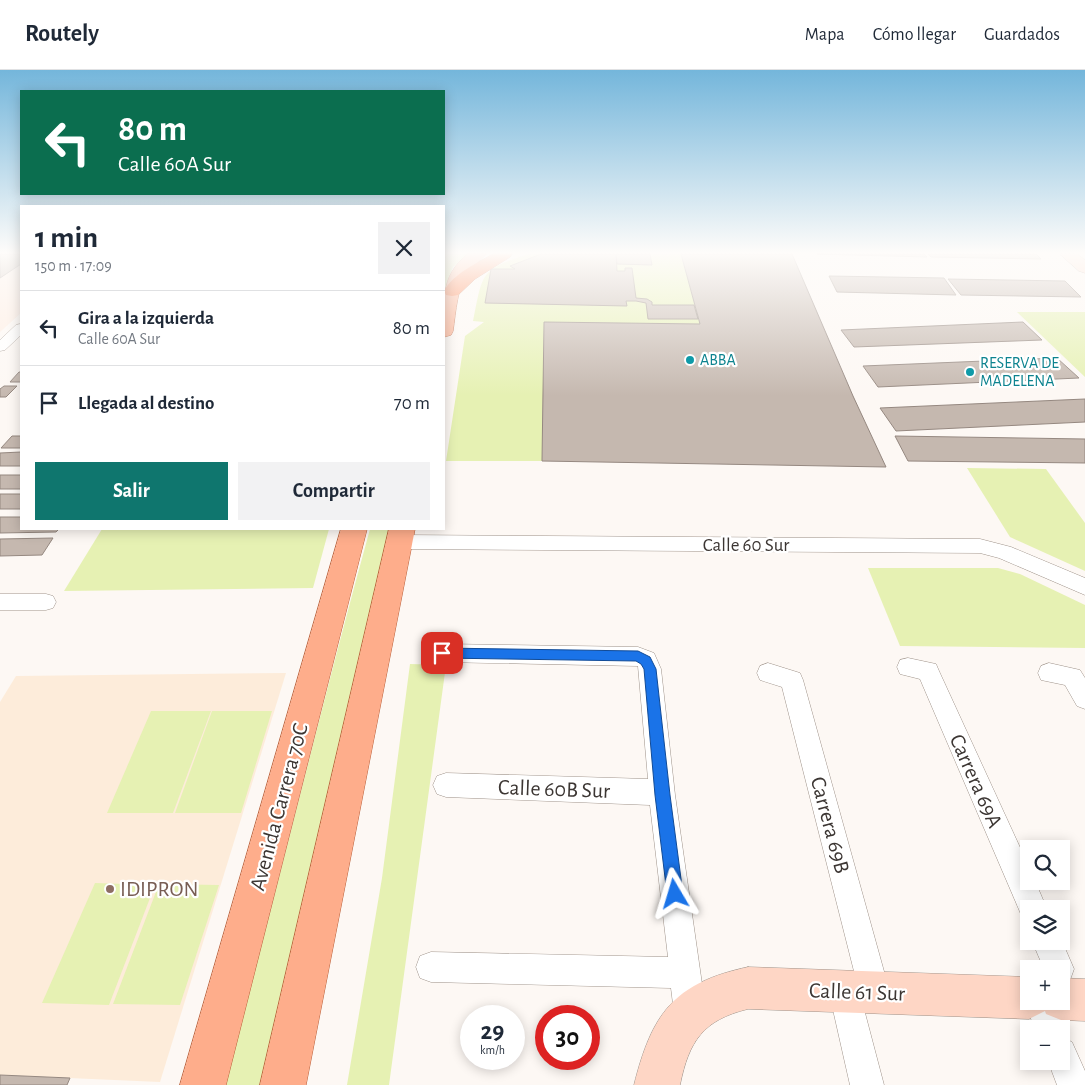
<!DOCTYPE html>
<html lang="es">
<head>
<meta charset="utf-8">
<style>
	body { margin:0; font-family:"Alegreya Sans",sans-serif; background:#f2f2f3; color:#1f2937; height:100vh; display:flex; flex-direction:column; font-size:19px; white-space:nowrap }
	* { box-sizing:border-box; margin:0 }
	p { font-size:16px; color:#747a83 }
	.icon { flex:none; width:28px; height:28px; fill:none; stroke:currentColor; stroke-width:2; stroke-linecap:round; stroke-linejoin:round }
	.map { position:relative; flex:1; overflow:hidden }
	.sheet { position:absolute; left:20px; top:135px; width:425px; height:325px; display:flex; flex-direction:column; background:#fff; border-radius:0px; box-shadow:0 2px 12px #0003 }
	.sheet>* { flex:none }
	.guide { position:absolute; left:20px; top:20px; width:425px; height:105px; border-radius:0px; box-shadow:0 2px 12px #0003; background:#0b6e4f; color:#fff; overflow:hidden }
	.controls { position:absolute; left:1020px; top:770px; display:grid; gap:10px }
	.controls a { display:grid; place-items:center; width:50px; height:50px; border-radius:0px; background:#fff; box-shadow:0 2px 12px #0003; font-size:25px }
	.speed { position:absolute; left:460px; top:935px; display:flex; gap:10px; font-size:25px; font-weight:700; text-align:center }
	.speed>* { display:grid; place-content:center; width:65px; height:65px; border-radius:50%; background:#fff; box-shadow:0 2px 12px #0003; line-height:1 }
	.speed small { font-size:12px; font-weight:400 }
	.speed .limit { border:8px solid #d22; background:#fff; color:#111 }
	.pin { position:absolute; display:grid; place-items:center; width:42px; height:42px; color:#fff; margin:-21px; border-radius:10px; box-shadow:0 2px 8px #0006 }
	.me { position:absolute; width:55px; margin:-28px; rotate:353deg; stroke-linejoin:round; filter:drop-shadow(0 0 4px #0008) }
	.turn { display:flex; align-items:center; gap:18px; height:105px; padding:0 15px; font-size:22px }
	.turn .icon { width:65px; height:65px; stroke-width:2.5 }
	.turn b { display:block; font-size:35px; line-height:42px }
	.round { display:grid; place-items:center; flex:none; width:52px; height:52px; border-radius:0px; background:#f2f2f3 }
	.overview { display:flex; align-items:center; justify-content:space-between; height:85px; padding:0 15px }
	h1 { font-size:30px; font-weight:600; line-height:38px }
	.primary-button { display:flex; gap:10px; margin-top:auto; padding:10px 15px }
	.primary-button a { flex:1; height:58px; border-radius:0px; background:#0f766e; color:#fff; font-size:20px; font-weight:600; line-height:58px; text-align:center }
	.primary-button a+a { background:#f2f2f3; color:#1f2937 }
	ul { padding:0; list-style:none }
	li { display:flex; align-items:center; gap:15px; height:75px; padding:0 15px; border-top:1px solid #e0e1e3 }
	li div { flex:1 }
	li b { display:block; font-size:19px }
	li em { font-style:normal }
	header { display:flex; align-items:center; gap:30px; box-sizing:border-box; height:70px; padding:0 25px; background:#fff; border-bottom:1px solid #e0e1e3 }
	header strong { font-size:24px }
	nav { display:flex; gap:28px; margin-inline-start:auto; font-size:18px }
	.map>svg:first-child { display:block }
	.built { fill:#feede2 }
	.education { fill:#fdecda }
	.green { fill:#e6f1b3 }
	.building { fill:#c5b8af; stroke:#958880 }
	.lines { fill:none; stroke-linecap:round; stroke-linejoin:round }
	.street-casing { stroke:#9f938a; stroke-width:1 }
	.secondary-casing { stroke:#9f938a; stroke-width:1 }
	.primary-casing { stroke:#b9603a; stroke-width:1 }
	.highway-casing { stroke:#b9603a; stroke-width:1 }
	.street { fill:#fff; fill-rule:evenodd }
	.secondary { fill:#fed6c5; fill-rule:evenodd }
	.primary { fill:#fead8b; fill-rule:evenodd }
	.highway { fill:#fd763e; fill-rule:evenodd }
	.route { fill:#1a73e8; stroke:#114b97 }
	.culture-dot { fill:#0f9aa8; stroke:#fff; stroke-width:2 }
	.education-dot { fill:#8d6e63; stroke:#fff; stroke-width:2 }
	.labels { text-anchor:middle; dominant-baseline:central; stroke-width:4.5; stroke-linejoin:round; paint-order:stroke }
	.far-culture-label { font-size:16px; fill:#0d838f; stroke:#fff; text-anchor:start }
	.street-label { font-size:19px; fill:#3c3633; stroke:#fff }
	.near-street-label { font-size:22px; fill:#3c3633; stroke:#fff }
	.near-education-label { font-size:22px; fill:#785e54; stroke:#fff; text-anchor:start }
</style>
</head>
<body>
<header>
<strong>Routely</strong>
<nav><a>Mapa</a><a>Cómo llegar</a><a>Guardados</a></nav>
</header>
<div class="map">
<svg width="1085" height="1015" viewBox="0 0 1085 1015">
	<rect width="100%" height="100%" fill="#fdf8f4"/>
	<!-- built -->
	<path class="built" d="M0,184h21v59l-21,19z"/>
	<!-- education -->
	<path class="education" d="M286,603l-126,409 -160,-7v-373l16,-26z"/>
	<!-- green -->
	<g class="green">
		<path d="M444,184h24l-15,13 -9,23z"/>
		<path d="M528,184h153l19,70 -156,-2 -2,139h-96l19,-125 19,-14 -11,-1c10,-48 6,-51 55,-67z"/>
		<path d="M1017,242h68v65z"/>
		<path d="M967,398l79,1 39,54v48l-75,-34z"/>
		<path d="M102,459h227l-16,59 -249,3z"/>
		<path d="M370,459h21l-51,227 -69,329h-47c51,-185 95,-371 146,-556z"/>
		<path d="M868,498h130l22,6 65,31v43l-185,-2z"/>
		<path d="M410,594l36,1 -57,420h-42l35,-207z"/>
		<path d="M151,641h60l-38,102h-66z"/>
		<path d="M212,641h60l-31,102h-66z"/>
		<path d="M95,813l60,2 -46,120 -67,-2z"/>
		<path d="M159,814l60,1 -39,120 -67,-1z"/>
	</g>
	<!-- building -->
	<g class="building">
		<path d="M0,184h21v10l-21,14z"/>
		<path d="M541,184h75l1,17h8v-3h7l4,30 11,1 5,3v3h42l4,14h-50l-2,-16 -10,-2h-10l1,5 -142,-3 6,-34h24l-5,-3z"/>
		<path d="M616,184h34l2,11 -35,-1z"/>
		<path d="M681,184h111l61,142 33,71 -344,-6 2,-139 156,2z"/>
		<path d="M817,184h107l3,3z"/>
		<path d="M928,184h108l5,5 -110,-2z"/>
		<path d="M829,206l115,2 12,17 -119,-3z"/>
		<path d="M948,209l117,2 16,16 -120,-2z"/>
		<path d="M1023,252l19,18 -188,7 -13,-17z"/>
		<path d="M1057,288l22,20 -201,9 -15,-21z"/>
		<path d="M19,302h2v10h-11z"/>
		<path d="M4,316h13l-11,11h-6v-8z"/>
		<path d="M1085,329v23l-189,9 -16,-23z"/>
		<path d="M12,366h9v12h-20z"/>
		<path d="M895,366l190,3v24l-177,-2z"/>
		<path d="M21,382v14h-21v-13z"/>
		<rect x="0" y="405" width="21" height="14"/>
		<rect x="0" y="424" width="21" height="15"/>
		<path d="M0,447h21v12h38l-3,3 -56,1z"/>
		<path d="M53,468l-11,17 -42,1v-17z"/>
		<path d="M0,1005l70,3 -3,7h-67z"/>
	</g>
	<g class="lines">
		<!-- street casing -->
		<g class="street-casing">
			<g id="street">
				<path d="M21,254v11l-16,15 -5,1v-11l16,-15z"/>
				<path d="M399,465l581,4 31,8 74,31v17l-86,-37 -19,-5 -581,-4 -7,-2 -3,-5 3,-5z"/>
				<path d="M0,524h46l7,2 3,6 -3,6 -7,2h-46z"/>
				<path d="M442,574l196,3 16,6 7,16 14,126 31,217 -5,11 -11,5 -11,-5 -5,-11 -3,-24 -240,-6 -11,-4 -4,-11 4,-11 11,-4 237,5 -18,-152 -204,-8 -9,-3 -4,-9 4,-9 9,-3 202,6 -10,-113 -196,-4 -8,-3 -3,-6 3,-6z"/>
				<path d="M908,588l28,6 3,7 90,196v14h6l12,28h-18v13l-6,-3 -103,-240 -20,-5 -3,-7 3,-7z"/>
				<path d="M768,593l32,10 3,7 87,313 -4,11 -11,4 -11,-4 -4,-10 24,91h-34l-21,-93 4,-11 11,-4 11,4 4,10 -77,-304 -22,-7 -3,-7 3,-7z"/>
				<path d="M1049,593l31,7 5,8v31l-8,-3 -12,-21 -24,-5 -3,-7 3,-7z"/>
				<path d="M1061,869l13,30 -4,11 -9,3v-14h-17l-12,-28h29z"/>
				<path d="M1029,921v10h27l11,28 -4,9 9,4 13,29v14h-28l-9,-24h13v-32h-26l-11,-28z"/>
			</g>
		</g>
		<!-- secondary casing -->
		<g class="secondary-casing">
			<g id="secondary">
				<path d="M1060,184h17l8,6v13l-6,-2z"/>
				<path d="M748,897l281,10v24h32v-23l24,1v42l-24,-1 -15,-6 -1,-3 -16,8 -281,-10c-45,11 -59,32 -68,76h-46c18,-72 40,-102 114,-118z"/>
			</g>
		</g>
		<!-- primary casing -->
		<g class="primary-casing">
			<g id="primary">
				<path d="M468,184h18c-5,7 -12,10 -17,16 -12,17 -13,41 -16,61l-2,4 -7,2c0,-33 -5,-61 24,-83z"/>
				<path d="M341,459h26l-141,556h-46z"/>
				<path d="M389,459h26l-109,556h-46z"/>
			</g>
		</g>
		<!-- highway casing -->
		<g class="highway-casing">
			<path id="highway" d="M493,184h19l-2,3 -35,22 -17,16 -6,1 -6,-1 -2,-4c9,-17 33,-28 49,-37z"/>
		</g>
		<!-- street -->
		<use href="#street" class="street"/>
		<!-- secondary -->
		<use href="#secondary" class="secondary"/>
		<!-- primary -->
		<use href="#primary" class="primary"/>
		<!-- highway -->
		<use href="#highway" class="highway"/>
	</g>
	<!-- sky -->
	<linearGradient id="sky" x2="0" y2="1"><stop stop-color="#74b6db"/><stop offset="0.56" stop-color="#fefcfa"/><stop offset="1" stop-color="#fefcfa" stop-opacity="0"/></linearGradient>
	<rect width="1085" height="326" fill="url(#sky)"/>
	<!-- route -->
	<path class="route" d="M442,578l196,3 12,6 6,12 14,126 13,99 -2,6 -6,2 -6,-2 -2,-6 -12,-99 -11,-126 -3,-5 -5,-3 -194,-3 -4,-1 -2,-4 2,-4z"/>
	<!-- markers -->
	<g class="culture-dot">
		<circle cx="690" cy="290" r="5"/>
		<circle cx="970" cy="302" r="5"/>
	</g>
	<circle class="education-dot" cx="110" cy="819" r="5"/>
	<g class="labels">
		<!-- far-culture labels -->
		<g class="far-culture-label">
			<text x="700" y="290">ABBA</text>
			<text x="980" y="293">RESERVA DE<tspan x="980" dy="18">MADELENA</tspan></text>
		</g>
		<!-- street labels -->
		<g class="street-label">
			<text x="746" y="475">Calle 60 Sur</text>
		</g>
		<!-- near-street labels -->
		<g class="near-street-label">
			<text transform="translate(976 711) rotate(66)">Carrera 69A</text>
			<text transform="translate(554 719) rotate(2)">Calle 60B Sur</text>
			<text transform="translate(279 737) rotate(-75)">Avenida Carrera 70C</text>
			<text transform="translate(830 755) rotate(75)">Carrera 69B</text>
			<text transform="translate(857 922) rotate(2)">Calle 61 Sur</text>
		</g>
		<!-- near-education labels -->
		<g class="near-education-label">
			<text x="120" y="819">IDIPRON</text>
		</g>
	</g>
</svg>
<div class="controls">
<a><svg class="icon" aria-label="search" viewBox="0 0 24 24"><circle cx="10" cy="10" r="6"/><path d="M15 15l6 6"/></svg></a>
<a><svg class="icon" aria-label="layers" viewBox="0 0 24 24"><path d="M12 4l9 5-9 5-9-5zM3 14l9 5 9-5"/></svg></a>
<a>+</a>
<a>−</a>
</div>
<div class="speed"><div>29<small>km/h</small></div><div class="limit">30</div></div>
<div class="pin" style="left:442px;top:583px;background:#d93025"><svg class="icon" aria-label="arrive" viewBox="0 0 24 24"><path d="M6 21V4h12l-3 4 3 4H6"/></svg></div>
<svg class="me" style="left:675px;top:824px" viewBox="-20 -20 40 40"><path d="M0-17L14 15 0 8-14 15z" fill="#1a73e8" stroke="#fff" stroke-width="4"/></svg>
<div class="guide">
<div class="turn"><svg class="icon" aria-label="left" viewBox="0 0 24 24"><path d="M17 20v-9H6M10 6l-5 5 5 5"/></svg><div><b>80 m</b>Calle 60A Sur</div></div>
</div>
<section class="sheet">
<div class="overview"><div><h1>1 min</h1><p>150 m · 17:09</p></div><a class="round"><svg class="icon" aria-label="close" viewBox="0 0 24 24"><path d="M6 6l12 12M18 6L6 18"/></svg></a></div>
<ul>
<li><svg class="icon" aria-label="left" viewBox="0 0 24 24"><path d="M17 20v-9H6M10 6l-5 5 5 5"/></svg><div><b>Gira a la izquierda</b><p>Calle 60A Sur</p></div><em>80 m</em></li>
<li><svg class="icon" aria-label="arrive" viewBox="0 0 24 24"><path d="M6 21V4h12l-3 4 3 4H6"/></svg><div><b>Llegada al destino</b></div><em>70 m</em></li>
</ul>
<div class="primary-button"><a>Salir</a><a>Compartir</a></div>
</section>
</div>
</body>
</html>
